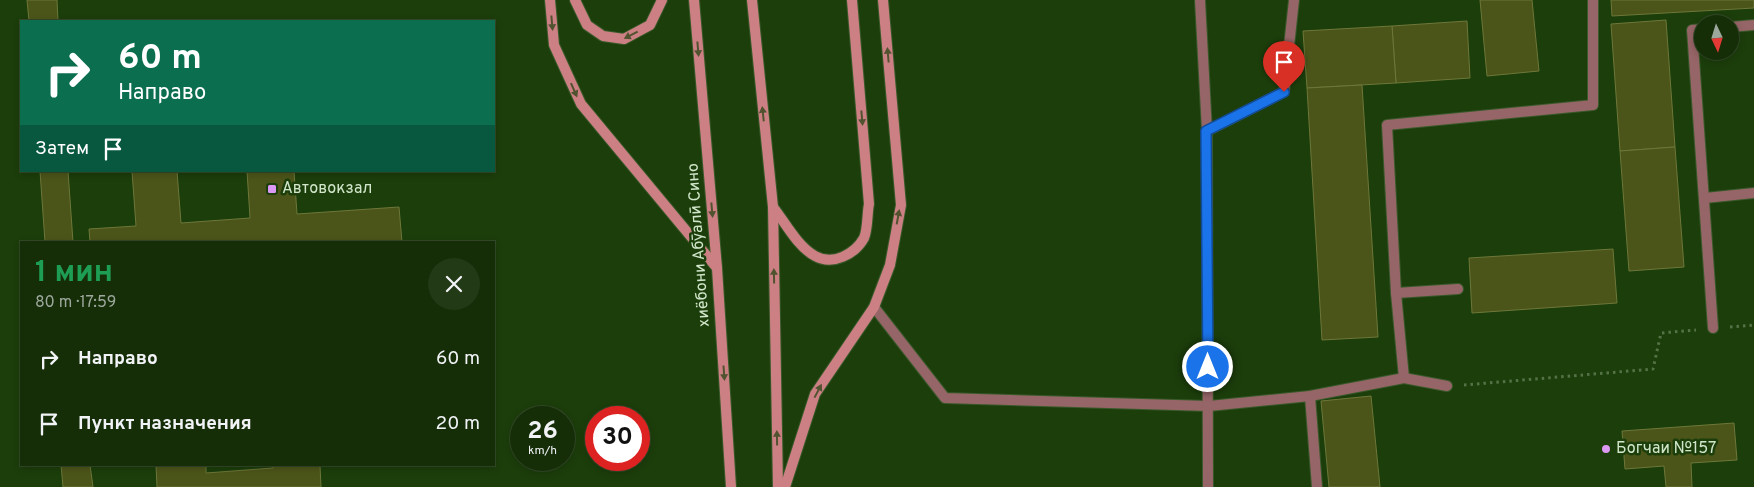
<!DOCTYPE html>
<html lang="ru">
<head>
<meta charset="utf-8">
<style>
	body { margin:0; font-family:Overpass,sans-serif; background:#223a16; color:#f1f3f6; height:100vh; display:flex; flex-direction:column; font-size:19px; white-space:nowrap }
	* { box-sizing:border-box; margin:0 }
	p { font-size:16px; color:#9da89c }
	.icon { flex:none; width:28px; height:28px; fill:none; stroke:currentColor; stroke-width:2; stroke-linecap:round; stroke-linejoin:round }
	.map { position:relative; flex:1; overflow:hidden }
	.side { position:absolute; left:20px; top:241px; width:475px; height:225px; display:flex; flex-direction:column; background:#152e08; border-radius:0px; box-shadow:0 2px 8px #0003,0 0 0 1px #344a29 }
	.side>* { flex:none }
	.guide { position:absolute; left:20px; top:20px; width:475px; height:152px; border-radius:0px; box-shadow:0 2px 8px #0003,0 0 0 1px #344a29; background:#0b6e4f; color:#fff; overflow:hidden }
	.needle { width:32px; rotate:176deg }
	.controls { position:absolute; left:1694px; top:15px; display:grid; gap:10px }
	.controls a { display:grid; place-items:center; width:45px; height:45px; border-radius:50%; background:#152e08; box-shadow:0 2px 8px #0003,0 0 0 1px #344a29; font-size:25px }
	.speed { position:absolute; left:510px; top:406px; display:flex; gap:10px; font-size:25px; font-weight:700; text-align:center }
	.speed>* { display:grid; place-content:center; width:65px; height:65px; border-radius:50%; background:#152e08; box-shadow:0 2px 8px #0003,0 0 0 1px #344a29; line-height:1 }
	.speed small { font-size:12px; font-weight:400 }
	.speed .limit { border:8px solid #d22; background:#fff; color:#111 }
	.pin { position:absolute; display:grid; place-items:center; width:42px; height:42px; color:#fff; margin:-51px -21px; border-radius:50% 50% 50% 0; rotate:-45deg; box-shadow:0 0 5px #0007 }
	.pin .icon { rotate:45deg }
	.me { position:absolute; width:55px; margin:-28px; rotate:0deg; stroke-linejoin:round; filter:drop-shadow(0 0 4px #0008) }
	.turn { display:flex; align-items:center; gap:18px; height:105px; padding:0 15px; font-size:22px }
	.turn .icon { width:65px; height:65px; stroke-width:2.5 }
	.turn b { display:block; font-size:35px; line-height:42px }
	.then { display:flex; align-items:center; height:48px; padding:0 15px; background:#0003; gap:10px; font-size:19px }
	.round { display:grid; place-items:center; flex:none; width:52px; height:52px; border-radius:26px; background:#223a16 }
	.head { display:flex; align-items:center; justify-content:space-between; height:85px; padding:0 15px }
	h1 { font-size:30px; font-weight:700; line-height:38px; color:#1e9e55 }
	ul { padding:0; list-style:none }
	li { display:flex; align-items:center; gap:15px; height:65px; padding:0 15px }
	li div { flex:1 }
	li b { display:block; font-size:19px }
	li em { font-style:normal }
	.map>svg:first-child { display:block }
	.building { fill:#4c5519; stroke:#6d7739 }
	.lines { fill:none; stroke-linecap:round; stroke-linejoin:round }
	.lane-casing { stroke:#39592a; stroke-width:12 }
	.street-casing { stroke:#39592a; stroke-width:12 }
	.secondary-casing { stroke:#39592a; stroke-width:12 }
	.path { stroke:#557247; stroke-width:3; stroke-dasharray:2.5 4; stroke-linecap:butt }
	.lane { stroke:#966567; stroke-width:10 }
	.street { stroke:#966567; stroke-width:10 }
	.secondary { stroke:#cc8083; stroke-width:10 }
	.oneway { fill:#51522f }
	.route-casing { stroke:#114b97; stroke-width:12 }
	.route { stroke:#1a73e8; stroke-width:9 }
	.poi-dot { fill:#dc99f4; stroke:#1c3e0b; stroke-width:2 }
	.labels { text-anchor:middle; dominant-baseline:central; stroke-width:5; stroke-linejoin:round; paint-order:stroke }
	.poi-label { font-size:16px; fill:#d1e6ca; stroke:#1c3e0b; text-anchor:start }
	.street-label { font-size:16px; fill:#d1e6ca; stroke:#1c3e0b }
</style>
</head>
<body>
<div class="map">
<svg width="1754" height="487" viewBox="0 0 1754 487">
	<rect width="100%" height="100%" fill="#1c3e0b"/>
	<!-- building -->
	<g class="building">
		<path d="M27,0h30l1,21h-29z"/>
		<path d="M1480,0h52l7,71 -52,5z"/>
		<path d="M1611,0h143v8l-142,8z"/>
		<path d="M1666,20l9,127 -55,4 -9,-127z"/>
		<path d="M1467,21l3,57 -74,5 -4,-57z"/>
		<path d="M1392,26l4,57 -89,5 -4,-57z"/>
		<path d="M1362,85l16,252 -56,3 -15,-252z"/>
		<path d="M1675,147l9,120 -55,4 -9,-120z"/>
		<path d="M40,171h28l5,71h-28z"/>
		<path d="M132,171h45l4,52 69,-5 -3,-47h47l3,43 102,-7 3,35h-312l-1,-13 47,-3z"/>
		<path d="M1613,249l4,54 -145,10 -3,-55z"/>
		<path d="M1371,396l9,91h-51l-8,-86z"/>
		<path d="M1734,423l3,37 -46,3 1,24h-26l-2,-21 -39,3 -3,-38z"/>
		<path d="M61,465h29l3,22h-30z"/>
		<path d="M156,465h50v8l67,-5v-3h47l1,22h-164z"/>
	</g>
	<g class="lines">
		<!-- lane casing -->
		<g class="lane-casing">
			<g id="lane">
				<path d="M1730,27l24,-2"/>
				<path d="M1702,29l-10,1 21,298"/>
				<path d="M1705,198l49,-5"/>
				<path d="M1396,293l62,-4"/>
				<path d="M874,307l71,91 264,8 101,-10 94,-18 43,8"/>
				<path d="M1404,378l-8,-85 -9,-168 206,-20v-105"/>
				<path d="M1310,396l7,91"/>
			</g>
		</g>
		<!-- street casing -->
		<g class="street-casing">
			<g id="street">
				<path d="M1200,0l7,131 1,356"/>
				<path d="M1207,131l77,-39 10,-92"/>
			</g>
		</g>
		<!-- secondary casing -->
		<g class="secondary-casing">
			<g id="secondary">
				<path d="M550,0l4,45 27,59 136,164"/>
				<path d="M575,0l12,25 16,11 21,3 26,-14 12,-25"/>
				<path d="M694,0l23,268 14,219"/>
				<path d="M752,0l21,207 5,280"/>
				<path d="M773,207c12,15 24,39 42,49 18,10 40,-2 49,-18 4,-9 3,-25 5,-34l-17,-204"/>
				<path d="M785,487l30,-93 59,-87 16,-42 11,-60 -18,-205"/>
			</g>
		</g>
		<!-- path -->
		<g class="path">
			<path d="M1730,327l24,-2"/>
			<path d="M1464,385l189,-16 8,-36 35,-3"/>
		</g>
		<!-- lane -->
		<use href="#lane" class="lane"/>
		<!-- street -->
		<use href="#street" class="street"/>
		<!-- secondary -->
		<use href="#secondary" class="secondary"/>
	</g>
	<!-- one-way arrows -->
	<defs><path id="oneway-solid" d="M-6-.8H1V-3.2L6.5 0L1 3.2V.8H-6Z" transform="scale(1.25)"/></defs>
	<g class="oneway">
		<use href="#oneway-solid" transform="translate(552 23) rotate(85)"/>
		<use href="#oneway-solid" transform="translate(631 35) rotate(153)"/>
		<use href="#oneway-solid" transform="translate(698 49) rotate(85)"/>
		<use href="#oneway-solid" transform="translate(888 55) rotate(-95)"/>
		<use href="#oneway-solid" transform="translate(574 90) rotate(66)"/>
		<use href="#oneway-solid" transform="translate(763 114) rotate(-96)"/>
		<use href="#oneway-solid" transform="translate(862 118) rotate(85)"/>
		<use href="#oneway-solid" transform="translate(712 210) rotate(85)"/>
		<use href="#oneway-solid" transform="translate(898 217) rotate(-80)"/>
		<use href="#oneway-solid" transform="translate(774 276) rotate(-91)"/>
		<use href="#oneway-solid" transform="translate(724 373) rotate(86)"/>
		<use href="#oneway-solid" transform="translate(818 391) rotate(-62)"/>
		<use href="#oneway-solid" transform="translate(777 438) rotate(-91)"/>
	</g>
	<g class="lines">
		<!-- route casing -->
		<g class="route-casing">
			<path id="route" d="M1208,367l-2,-236 78,-39"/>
		</g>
		<!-- route -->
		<use href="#route" class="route"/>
	</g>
	<!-- markers -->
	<g class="poi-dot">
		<rect x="267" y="184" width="10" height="10" rx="2.5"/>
		<circle cx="1606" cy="449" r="5"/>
	</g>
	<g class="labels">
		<!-- poi labels -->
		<g class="poi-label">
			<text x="282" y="189">Автовокзал</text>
			<text x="1616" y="449">Богчаи №157</text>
		</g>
		<!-- street labels -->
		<g class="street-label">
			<text transform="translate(699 245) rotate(-94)">хиёбони Абӯалӣ Сино</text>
		</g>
	</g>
</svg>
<div class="controls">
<a><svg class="needle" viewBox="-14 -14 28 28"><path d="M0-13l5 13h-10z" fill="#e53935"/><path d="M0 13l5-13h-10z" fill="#9da89c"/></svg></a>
</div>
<div class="speed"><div>26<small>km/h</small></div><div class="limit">30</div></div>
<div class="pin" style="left:1284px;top:92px;background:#d93025"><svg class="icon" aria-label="arrive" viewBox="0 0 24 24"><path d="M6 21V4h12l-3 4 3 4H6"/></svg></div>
<svg class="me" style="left:1208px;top:367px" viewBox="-20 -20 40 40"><circle r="17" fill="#1a73e8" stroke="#fff" stroke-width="3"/><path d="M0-11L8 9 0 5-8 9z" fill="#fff"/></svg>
<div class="guide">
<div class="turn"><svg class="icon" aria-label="right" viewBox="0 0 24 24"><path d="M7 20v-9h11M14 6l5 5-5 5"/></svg><div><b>60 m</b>Направо</div></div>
<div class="then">Затем<svg class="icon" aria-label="arrive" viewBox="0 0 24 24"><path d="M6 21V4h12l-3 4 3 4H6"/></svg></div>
</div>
<section class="side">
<div class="head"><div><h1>1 мин</h1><p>80 m · 17:59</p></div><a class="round"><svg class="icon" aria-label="close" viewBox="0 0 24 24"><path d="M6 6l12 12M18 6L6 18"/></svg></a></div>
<ul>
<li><svg class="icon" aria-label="right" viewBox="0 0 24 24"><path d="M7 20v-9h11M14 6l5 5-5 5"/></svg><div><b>Направо</b></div><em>60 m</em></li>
<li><svg class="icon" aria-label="arrive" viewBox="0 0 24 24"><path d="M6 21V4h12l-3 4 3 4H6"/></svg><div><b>Пункт назначения</b></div><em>20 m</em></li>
</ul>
</section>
</div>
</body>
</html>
